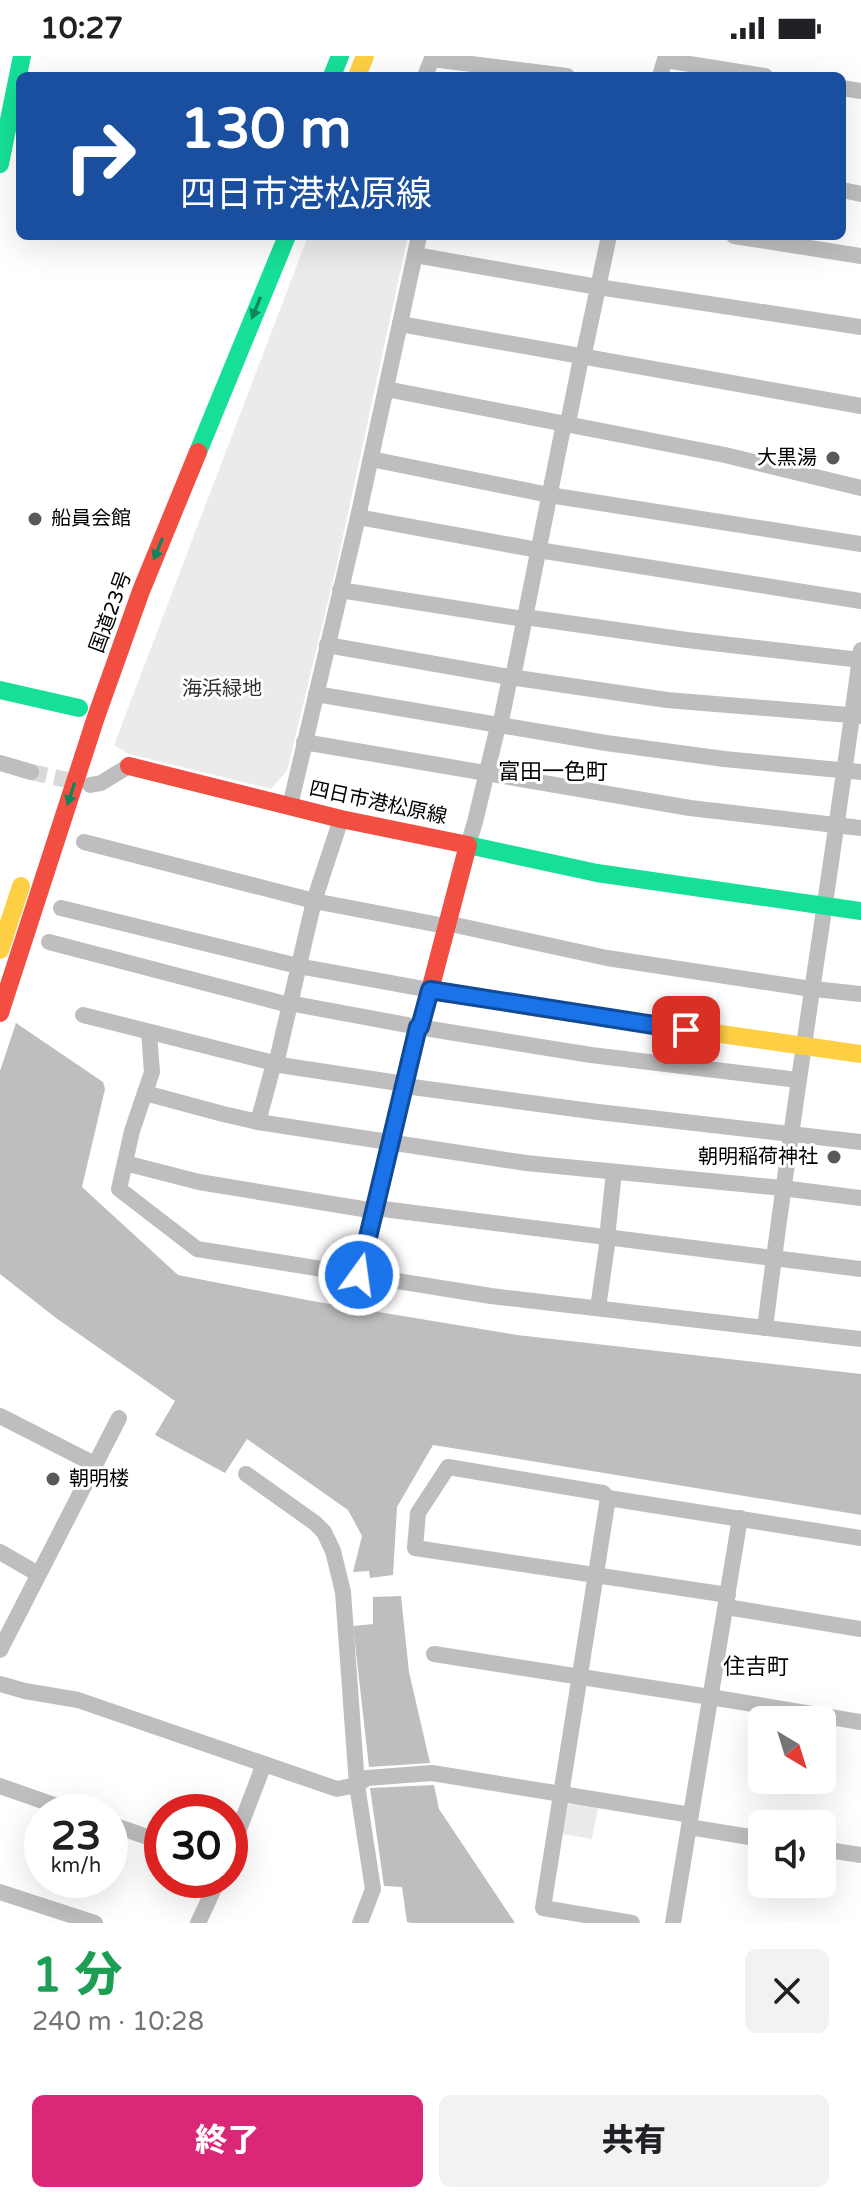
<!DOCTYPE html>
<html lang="ja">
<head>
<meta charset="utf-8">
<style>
	body { margin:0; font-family:"Varela Round","Noto Sans JP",sans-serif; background:#f2f2f2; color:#202124; height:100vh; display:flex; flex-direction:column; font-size:30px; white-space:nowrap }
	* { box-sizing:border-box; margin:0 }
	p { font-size:26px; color:#757577 }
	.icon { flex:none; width:44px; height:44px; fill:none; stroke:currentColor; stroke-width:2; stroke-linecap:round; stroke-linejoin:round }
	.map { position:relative; height:1867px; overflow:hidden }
	.details { display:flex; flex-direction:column; background:#fff; flex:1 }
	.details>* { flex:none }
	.banner { position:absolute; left:16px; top:16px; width:830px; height:168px; border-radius:12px; box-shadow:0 8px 32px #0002; background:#1a4fa0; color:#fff; overflow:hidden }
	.needle { width:52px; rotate:142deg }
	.buttons { position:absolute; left:748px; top:1650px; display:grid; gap:16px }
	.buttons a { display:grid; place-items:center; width:88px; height:88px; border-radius:12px; background:#fff; box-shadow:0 8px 32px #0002; font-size:40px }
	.speed { position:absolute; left:24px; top:1738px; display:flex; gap:16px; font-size:40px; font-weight:700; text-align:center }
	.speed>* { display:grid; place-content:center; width:104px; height:104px; border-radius:50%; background:#fff; box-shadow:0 8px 32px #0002; line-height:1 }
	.speed small { font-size:20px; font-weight:400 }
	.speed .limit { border:12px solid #d22; background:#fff; color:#111 }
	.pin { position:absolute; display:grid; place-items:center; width:68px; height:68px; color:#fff; margin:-34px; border-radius:16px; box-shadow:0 4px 12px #0006 }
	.me { position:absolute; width:88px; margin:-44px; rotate:14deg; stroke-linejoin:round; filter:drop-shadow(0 0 6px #0008) }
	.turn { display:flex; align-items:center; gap:28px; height:168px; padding:0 32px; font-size:36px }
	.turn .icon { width:104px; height:104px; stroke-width:2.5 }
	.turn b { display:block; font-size:56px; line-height:68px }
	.round { display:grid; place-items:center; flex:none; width:84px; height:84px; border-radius:12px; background:#f2f2f2 }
	.summary { display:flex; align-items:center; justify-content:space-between; height:136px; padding:0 32px }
	h1 { font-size:48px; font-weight:800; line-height:60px; color:#1e9e55 }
	.primary-button { display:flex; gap:16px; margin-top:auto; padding:16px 32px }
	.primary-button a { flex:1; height:92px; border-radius:12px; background:#db2777; color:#fff; font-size:32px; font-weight:800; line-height:92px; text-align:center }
	.primary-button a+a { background:#f2f2f2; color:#202124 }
	.status { display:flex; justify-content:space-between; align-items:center; height:56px; padding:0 40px; background:#fff; direction:ltr }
	.status svg { height:22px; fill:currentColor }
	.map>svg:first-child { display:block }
	.green { fill:#ebebeb }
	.water { fill:#bebebe }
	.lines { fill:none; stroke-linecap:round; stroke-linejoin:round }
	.street-tunnel { stroke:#d9d9d9; stroke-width:16; stroke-dasharray:16 8; stroke-linecap:butt }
	.street { stroke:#bebebe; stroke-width:16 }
	.fast { stroke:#16e098; stroke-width:18 }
	.slow { stroke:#ffcf43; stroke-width:18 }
	.jam { stroke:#f24e42; stroke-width:18 }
	.oneway { fill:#0d865b }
	.route-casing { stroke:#114b97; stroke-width:20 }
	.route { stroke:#1a73e8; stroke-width:14 }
	.poi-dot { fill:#595959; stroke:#fff; stroke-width:3 }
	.labels { text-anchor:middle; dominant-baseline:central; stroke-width:6; stroke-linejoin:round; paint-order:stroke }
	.poi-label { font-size:20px; fill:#000; stroke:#fff; text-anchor:end }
	.street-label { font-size:20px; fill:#000; stroke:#fff }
	.park-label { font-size:20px; fill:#323232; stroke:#fff }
	.neighbourhood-label { font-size:22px; fill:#000; stroke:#fff }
</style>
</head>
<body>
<div class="status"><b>10:27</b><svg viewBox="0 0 49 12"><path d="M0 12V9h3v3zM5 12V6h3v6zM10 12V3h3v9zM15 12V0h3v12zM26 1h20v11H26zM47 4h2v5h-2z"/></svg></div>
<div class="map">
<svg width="861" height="1867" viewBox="0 0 861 1867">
	<rect width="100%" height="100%" fill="#fff"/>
	<!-- green -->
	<g class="green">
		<path d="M308,180h100l-71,328 -50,207 -16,18 -142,-35 -15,-9z"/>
		<path d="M567,1748l31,4 -6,31 -30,-5z"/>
	</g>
	<!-- water -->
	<g class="water">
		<path d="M16,967l87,59 2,7 -23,98 96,88 134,26 205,34 344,39v141l-428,-70 -36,62 -4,68 -23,3 -1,-7 -16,1 9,-36 -14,-26 -101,-71 -22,34 -70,-38 20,-34 -119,-83 -56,-44v-203z"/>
		<path d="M401,1540l8,76 21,91 -61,4 -16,-141 20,-2v-27z"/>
		<path d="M434,1729l5,24 76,114h-104l-4,-1 -5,-35 -18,-1 -14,-98z"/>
	</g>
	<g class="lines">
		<!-- street-tunnel -->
		<path class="street-tunnel" d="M31,716l50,11"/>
		<!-- street -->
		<g class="street">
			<path d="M432,3l135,17"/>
			<path d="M665,4l100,16"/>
			<path d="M425,20l8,-20"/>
			<path d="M660,20l6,-20"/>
			<path d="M842,32l19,3"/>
			<path d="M842,134l19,4"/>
			<path d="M734,180l127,20"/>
			<path d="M415,199l183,32 263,40"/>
			<path d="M400,268l461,82"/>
			<path d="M583,302l26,-122"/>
			<path d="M386,333l339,66 136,33"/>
			<path d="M568,367l13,-65"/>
			<path d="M371,403l178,36 312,49"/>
			<path d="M358,461l180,33 323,51"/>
			<path d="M340,534l184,29"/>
			<path d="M525,561l162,23 174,20"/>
			<path d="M327,589l183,32 157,23 194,16"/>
			<path d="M513,621l51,-254"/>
			<path d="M316,638l290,49 118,16 137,13"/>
			<path d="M500,670l10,-49"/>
			<path d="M304,686l386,66 171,20"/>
			<path d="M0,707l31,9"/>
			<path d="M90,729l11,-2 28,-17"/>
			<path d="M290,750l68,-289 61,-281"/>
			<path d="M84,786l230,59 131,25"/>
			<path d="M468,789l7,-23 23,-96"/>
			<path d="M61,852l237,58 132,24 -10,37"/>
			<path d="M446,867l161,35 198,30 56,6"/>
			<path d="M49,886l240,63"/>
			<path d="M289,947l129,24 173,28 207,25"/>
			<path d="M83,959l191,48 -16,59"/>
			<path d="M149,976l3,40 -20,59 -13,58 78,60 294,47 370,43"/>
			<path d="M273,1008l132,20"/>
			<path d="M276,1008l38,-163 27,-82"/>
			<path d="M405,1030l193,26 263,30"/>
			<path d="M145,1037l78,21 35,8 268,41 256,25 79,10"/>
			<path d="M125,1107l74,19 176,29"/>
			<path d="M375,1152l486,61"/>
			<path d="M607,1182l7,-66"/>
			<path d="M359,1219l59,-248"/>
			<path d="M598,1252l10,-70"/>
			<path d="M765,1272c28,-227 66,-451 96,-678"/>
			<path d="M0,1360l96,49"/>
			<path d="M246,1418l69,49 9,9 9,19 10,41 14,193 16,104 -13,34"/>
			<path d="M608,1442l-65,410 89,15"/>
			<path d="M0,1496l38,22"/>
			<path d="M728,1539l-313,-47 3,-35 30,-46 155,26 5,5 253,40"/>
			<path d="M726,1551l135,22"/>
			<path d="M0,1594l119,-232"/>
			<path d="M434,1598l276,43 151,25"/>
			<path d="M0,1628l25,7 53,9 259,89 20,-4 10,-7 65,-5 259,42"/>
			<path d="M0,1730l74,26"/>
			<path d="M110,1768l52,18"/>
			<path d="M689,1771l73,12"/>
			<path d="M822,1793l39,6"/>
			<path d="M230,1797l34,-89"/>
			<path d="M0,1836l95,31"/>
			<path d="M198,1867l20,-43"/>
			<path d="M673,1867l67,-405"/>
		</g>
		<!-- fast -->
		<g class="fast">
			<path d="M332,20l8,-20"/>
			<path d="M0,108l22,-108"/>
			<path d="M198,396l89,-216"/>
			<path d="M0,634l79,18"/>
			<path d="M468,789l129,28 264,38"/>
		</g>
		<!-- slow -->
		<g class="slow">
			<path d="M357,20l8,-20"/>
			<path d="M0,894l21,-64"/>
			<path d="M444,936l94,16 323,46"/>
		</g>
		<!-- jam -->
		<g class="jam">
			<path d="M129,710l212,53 127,26 -38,145 14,2"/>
			<path d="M0,957l96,-296 45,-126 57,-139"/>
		</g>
	</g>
	<!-- one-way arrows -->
	<defs><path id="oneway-solid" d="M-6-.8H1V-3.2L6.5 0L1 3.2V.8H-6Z" transform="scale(2)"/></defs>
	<g class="oneway">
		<use href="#oneway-solid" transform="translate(256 252) rotate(112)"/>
		<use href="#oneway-solid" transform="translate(158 493) rotate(112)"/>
		<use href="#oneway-solid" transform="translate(71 738) rotate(108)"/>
	</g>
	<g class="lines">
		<!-- route casing -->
		<g class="route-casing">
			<path id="route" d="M359,1219l59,-248h2l10,-37 256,40"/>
		</g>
		<!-- route -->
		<use href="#route" class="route"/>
	</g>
	<!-- markers -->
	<g class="poi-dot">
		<circle cx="833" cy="402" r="8"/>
		<circle cx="35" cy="463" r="8"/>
		<circle cx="834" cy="1101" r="8"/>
		<circle cx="53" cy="1423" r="8"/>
	</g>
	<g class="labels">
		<!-- poi labels -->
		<g class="poi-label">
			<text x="817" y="402">大黒湯</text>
			<text x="51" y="463" text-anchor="start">船員会館</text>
			<text x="818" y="1101">朝明稲荷神社</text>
			<text x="69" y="1423" text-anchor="start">朝明楼</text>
		</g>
		<!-- street labels -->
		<g class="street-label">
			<text transform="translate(111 556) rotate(-70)">国道23号</text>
			<text transform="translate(378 747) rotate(12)">四日市港松原線</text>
		</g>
		<!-- park labels -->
		<g class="park-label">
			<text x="222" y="633">海浜緑地</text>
		</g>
		<!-- neighbourhood labels -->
		<g class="neighbourhood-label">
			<text x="553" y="716">富田一色町</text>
			<text x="756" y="1611">住吉町</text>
		</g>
	</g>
</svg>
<div class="buttons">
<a><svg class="needle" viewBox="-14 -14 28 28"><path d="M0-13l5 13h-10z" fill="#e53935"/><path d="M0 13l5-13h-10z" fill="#757577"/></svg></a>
<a><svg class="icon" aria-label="sound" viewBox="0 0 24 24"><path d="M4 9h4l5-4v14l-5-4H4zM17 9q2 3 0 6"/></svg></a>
</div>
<div class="speed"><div>23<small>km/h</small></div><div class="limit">30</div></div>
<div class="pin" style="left:686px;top:974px;background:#d93025"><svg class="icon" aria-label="arrive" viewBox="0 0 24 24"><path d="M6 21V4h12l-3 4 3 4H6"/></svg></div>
<svg class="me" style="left:359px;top:1219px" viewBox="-20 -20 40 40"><circle r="17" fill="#1a73e8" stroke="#fff" stroke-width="3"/><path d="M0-11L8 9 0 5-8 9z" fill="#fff"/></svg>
<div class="banner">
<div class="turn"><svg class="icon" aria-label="right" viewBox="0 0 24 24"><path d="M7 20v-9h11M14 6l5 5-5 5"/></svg><div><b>130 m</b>四日市港松原線</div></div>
</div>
</div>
<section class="details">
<div class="summary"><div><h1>1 分</h1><p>240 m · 10:28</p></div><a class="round"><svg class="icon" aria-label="close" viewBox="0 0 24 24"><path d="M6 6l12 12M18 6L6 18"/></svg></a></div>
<div class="primary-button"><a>終了</a><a>共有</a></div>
</section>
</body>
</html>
